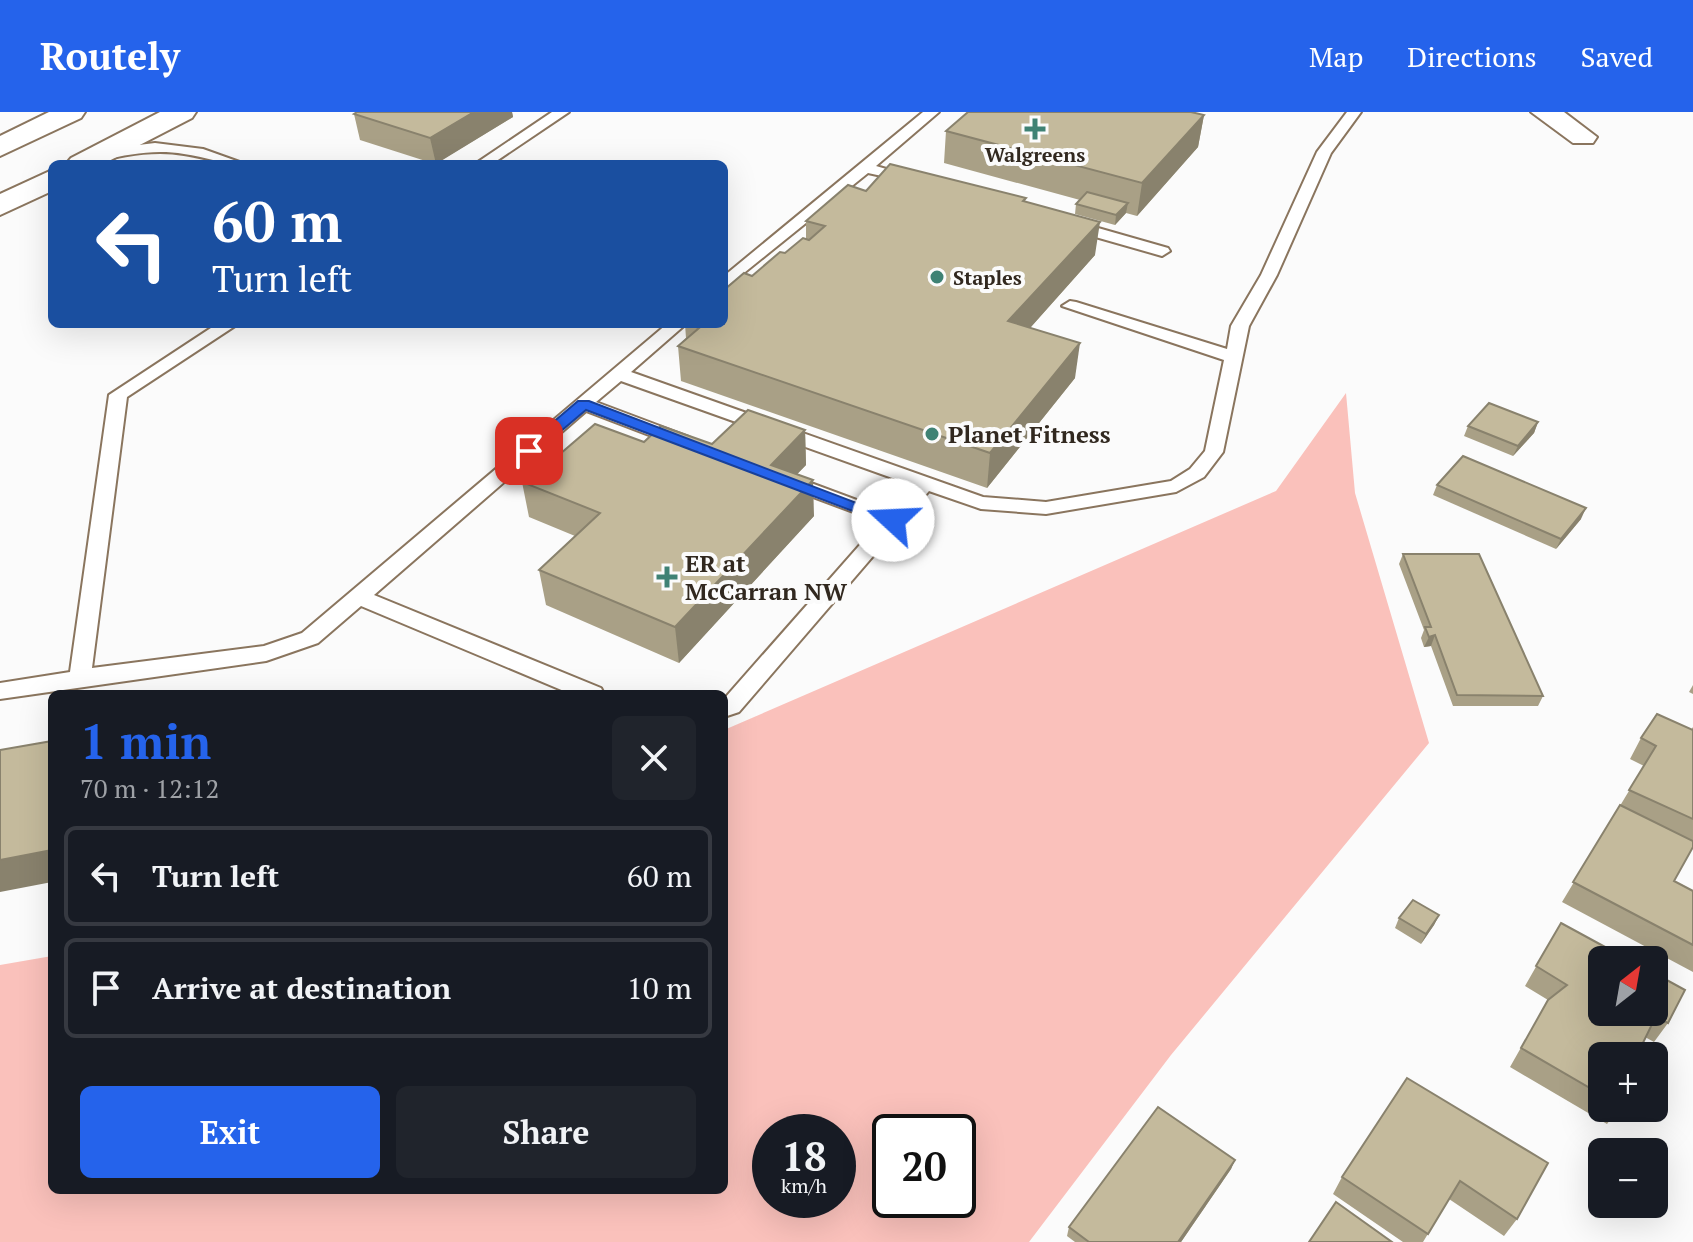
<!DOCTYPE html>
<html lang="en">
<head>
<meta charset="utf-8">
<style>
	body { margin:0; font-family:"PT Serif",serif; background:#20242c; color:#f1f3f6; height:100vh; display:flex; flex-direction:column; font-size:30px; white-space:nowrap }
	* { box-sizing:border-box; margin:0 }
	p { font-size:26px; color:#9ea1a6 }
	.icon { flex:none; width:44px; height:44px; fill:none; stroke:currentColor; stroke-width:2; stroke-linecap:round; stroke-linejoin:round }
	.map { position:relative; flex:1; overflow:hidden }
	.details { position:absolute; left:48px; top:578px; width:680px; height:504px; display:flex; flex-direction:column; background:#171b24; border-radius:12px; box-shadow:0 8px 32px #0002 }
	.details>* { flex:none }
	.top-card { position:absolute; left:48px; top:48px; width:680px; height:168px; border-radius:12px; box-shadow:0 8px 32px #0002; background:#1a4fa0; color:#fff; overflow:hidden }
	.needle { width:52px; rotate:31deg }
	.tools { position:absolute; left:1588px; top:834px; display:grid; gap:16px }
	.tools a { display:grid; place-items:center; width:80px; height:80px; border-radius:12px; background:#171b24; box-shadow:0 8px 32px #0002; font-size:40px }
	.speed { position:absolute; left:752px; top:1002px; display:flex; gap:16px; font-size:40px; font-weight:700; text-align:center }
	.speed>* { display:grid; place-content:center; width:104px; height:104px; border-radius:50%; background:#171b24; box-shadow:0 8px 32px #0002; line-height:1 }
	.speed small { font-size:20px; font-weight:400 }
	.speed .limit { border:4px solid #111; border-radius:12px; background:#fff; color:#111 }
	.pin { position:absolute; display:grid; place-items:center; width:68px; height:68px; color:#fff; margin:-34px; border-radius:16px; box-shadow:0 4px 12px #0006 }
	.me { position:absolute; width:88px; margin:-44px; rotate:290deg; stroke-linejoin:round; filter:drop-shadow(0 0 6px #0008) }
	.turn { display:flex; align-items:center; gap:28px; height:168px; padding:0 32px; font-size:36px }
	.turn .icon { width:104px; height:104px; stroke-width:2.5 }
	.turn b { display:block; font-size:56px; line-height:68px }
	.round { display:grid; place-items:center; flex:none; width:84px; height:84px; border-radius:12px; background:#20242c }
	.overview { display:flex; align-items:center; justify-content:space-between; height:136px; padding:0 32px }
	h1 { font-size:48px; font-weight:800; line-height:60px; color:#2563eb }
	.action { display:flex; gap:16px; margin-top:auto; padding:16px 32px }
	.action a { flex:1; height:92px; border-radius:12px; background:#2563eb; color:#fff; font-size:32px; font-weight:800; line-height:92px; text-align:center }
	.action a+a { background:#20242c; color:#f1f3f6 }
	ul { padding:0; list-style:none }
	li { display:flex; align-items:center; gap:24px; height:100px; margin:0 16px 12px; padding:0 16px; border:4px solid #363941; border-radius:12px }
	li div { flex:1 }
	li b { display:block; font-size:30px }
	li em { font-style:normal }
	header { display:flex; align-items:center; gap:48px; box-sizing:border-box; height:112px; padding:0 40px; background:#2563eb; color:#fff }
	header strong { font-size:38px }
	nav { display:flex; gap:44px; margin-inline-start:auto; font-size:28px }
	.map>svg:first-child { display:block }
	.green { fill:#fac1bb; fill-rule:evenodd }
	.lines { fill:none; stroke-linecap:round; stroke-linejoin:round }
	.service-casing { stroke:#8a755e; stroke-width:4 }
	.minor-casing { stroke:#8a755e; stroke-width:4 }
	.primary-casing { stroke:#8a755e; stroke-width:4 }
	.service { fill:#fff; fill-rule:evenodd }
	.minor { fill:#fff; fill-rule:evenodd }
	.primary { fill:#fff; fill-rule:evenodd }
	.wall { fill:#a9a086 }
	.shaded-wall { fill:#89826d }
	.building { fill:#c4ba9c; stroke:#89826d; stroke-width:2 }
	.route { fill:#2563eb; stroke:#184099; stroke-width:2 }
	.poi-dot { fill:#3f8274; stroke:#fbfbfb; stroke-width:3 }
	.labels { text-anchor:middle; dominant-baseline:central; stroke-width:8; stroke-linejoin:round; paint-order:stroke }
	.far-poi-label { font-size:20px; font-weight:bold; fill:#31281f; stroke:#fbfbfb }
	.poi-label { font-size:24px; font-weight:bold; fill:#31281f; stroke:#fbfbfb; text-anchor:start }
</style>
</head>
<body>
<header>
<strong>Routely</strong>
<nav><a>Map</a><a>Directions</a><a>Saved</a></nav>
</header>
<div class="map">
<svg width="1693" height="1130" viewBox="0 0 1693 1130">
	<rect width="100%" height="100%" fill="#fbfbfb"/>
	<!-- green -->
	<path class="green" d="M1346,281l9,100 74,250 -258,312 -142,187h-1029v-277l52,-9v234h672v-460l552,-239zM770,1020h68v68h-68zM958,1020v68h-68v-68z"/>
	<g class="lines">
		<!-- service casing -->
		<g class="service-casing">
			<g id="service">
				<path d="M552,0h17l-77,52h-17z"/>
				<path d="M923,0h16l-63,54 38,11v6l-46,-10 -144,116v-13z"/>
				<path d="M1347,0h14l-30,41 -54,122 -28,51 -26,126 -19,25 -28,15 -130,22 -65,-5 -52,-18 -190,221 -15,5v-18l156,-177 -102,-38 -3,-4 3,-4h14l97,36 23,-27 -291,-104 -25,21 93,35v8h-14l-89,-34 -212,184 227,93 3,6h-33l-210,-88 -43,37 -52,18 -266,38v-16l70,-11 39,-277 108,-71h21l-111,73 -35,271 172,-22 38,-13 365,-309h19l-55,48 352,125 63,5 125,-21 19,-12 15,-18 19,-91 -162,-54 8,-5 6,1 151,47 4,-23 30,-51 56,-123z"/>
				<path d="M155,31l48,6 42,15c-22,0 -40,-7 -61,-10 -28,-5 -54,0 -81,6l-7,-4 26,-9z"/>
				<path d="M1070,108l98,28 2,3 -8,5 -98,-28v-6z"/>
			</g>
		</g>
		<!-- minor casing -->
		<g class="minor-casing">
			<path id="minor" d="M1531,0h33l33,25 -4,6h-20z"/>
		</g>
		<!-- primary casing -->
		<g class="primary-casing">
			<g id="primary">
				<path d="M49,0h36l-4,6 -81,38v-20z"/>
				<path d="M160,0h36l-4,6 -89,46h-37l5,-6z"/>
				<path d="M52,58v21l-52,24v-21z"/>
			</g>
		</g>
		<!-- service -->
		<use href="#service" class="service"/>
		<!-- minor -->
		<use href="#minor" class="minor"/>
		<!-- primary -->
		<use href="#primary" class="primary"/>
	</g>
	<!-- wall -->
	<g class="wall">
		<path d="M357,0h155l1,5 -78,47 -75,-24 -6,-26z"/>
		<path d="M1204,3l-6,32 -61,69 -11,-3 -11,12 -40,-11 1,-10 4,-4 -136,-37 2,-32z"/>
		<path d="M866,79l160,7 -1,3 70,54 -65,73 45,50 -88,110 -306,-107 -3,-35 8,-8 -1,-14h39l28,-48 54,-37v-18z"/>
		<path d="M1538,310l-4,11 -21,23 -49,-20 4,-10z"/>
		<path d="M805,318l1,35 -9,9 17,42 -135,147 -133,-58 -7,-35 36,-34 -46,-19 -7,-35 24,-16 98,-24 68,2z"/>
		<path d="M1437,373l144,34 -25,30 -123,-54z"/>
		<path d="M1403,442l140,142 -5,10h-85l-22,-60 -7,1 -3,-9 3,-8 -25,-66z"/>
		<path d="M1693,573v9l-4,-2z"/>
		<path d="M1693,615v120l-19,34 19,10v81l-131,-70 82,-136 -14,-7 11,-21 50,-8z"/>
		<path d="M1439,803l-5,10 -13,19 -26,-16 4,-10z"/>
		<path d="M1561,811l93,89 14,11 -14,19 -9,-5 -43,19v52h17l-12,16 -97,-57 38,-67 -23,-14z"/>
		<path d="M1407,966l110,141 -13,17 -55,-37 -26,43h-20l-70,-48 9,-17z"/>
		<path d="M1235,1048l-4,9 -50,73h-106l-8,-6 2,-9z"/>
	</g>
	<!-- shaded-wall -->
	<g class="shaded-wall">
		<path d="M474,0h38l1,5 -77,47 -6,-26z"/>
		<path d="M1204,3l-6,32 -61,69 5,-33z"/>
		<path d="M1128,91l-2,10 -11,12 1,-10z"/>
		<path d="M1100,110l-5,33 -90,101 3,-35z"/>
		<path d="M1080,231l-5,35 -88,110 3,-35z"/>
		<path d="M1538,310l-4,11 -21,23 5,-10z"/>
		<path d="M805,318l1,35 -34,35 -1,-35z"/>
		<path d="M813,368l1,36 -135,147 -4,-36z"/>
		<path d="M1586,396l-5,11 -25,30 5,-10z"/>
		<path d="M1435,523l-4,11 -7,1 5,-10z"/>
		<path d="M52,738v32l-52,10v-32z"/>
		<path d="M1439,803l-5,10 -13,19 5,-10z"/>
		<path d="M1235,1048l-4,9 -50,73h-3z"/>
	</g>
	<!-- building -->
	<g class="building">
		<path d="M357,0h117l-44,26 -76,-24z"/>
		<path d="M968,0h223l13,3 -62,68 -196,-52z"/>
		<path d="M890,52l136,34 -3,3 77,21 -92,99 72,22 -90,110 -312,-107 21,-18 -11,-4h36v-34l20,-17 8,3 28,-24 5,1 18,-15 6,2 16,-14 -19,-5 42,-36 18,6z"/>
		<path d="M1087,80l41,11 -12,12 -40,-11z"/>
		<path d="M1489,291l49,19 -20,24 -50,-20z"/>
		<path d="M748,298l57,20 -34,35 42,15 -138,147 -136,-57 61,-57 -78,-31 20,-18 4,2 49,-42 49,18 17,-16 51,18z"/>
		<path d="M1463,344l123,52 -25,31 -124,-54z"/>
		<path d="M1403,442h76l64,142 -86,-1 -22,-60 -6,2 -4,-10h6z"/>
		<path d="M1657,602l36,16v89l-64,-29 27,-44 -15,-8z"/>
		<path d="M52,629v109l-52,10v-110z"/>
		<path d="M1620,693l73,36v6l-19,34 19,10v54l-120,-63z"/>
		<path d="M1413,788l26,15 -13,19 -27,-16z"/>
		<path d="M1561,811l68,37h-27v52h52v-39l31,17 -17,33 -12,-7 -18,37 6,3h-42v39l-81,-47 27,-48 19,-15 -31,-19z"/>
		<path d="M1407,966l141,85 -31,56 -57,-38 -32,53 -86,-57z"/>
		<path d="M1158,995l77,53 -57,82h-89l-20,-15z"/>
		<path d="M1336,1090l56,40h-83z"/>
	</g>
	<!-- route -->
	<path class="route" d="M578,289h11l312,119 -3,4h-11l-301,-114 -52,44h-10v-7z"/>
	<!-- markers -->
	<g class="poi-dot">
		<path d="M1031 5h8v8h8v8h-8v8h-8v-8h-8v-8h8z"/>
		<circle cx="937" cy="165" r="8"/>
		<circle cx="932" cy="322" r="8"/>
		<path d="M663 453h8v8h8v8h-8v8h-8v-8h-8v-8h8z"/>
	</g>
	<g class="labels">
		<!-- far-poi labels -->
		<g class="far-poi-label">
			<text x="1035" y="42">Walgreens</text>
			<text x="953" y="165" text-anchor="start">Staples</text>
		</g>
		<!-- poi labels -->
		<g class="poi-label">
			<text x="948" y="322">Planet Fitness</text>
			<text x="685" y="451">ER at<tspan x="685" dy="28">McCarran NW</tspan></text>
		</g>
	</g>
</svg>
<div class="tools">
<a><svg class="needle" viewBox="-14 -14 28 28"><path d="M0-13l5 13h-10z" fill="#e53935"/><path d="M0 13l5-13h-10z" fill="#9ea1a6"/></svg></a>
<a>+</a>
<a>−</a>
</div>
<div class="speed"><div>18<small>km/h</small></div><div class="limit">20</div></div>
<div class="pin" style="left:529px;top:339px;background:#d93025"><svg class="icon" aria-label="arrive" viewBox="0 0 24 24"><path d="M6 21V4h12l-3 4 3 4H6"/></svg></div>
<svg class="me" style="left:893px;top:408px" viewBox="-20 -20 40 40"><circle r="19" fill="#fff"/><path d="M0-13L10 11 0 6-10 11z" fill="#2563eb"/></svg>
<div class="top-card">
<div class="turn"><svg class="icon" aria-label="left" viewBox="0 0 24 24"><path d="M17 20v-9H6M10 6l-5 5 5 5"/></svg><div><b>60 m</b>Turn left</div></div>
</div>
<section class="details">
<div class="overview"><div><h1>1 min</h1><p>70 m · 12:12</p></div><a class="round"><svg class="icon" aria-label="close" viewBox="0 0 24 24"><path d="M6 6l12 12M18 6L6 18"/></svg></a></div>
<ul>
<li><svg class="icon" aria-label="left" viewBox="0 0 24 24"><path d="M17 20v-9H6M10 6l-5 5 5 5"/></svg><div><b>Turn left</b></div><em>60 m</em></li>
<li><svg class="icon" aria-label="arrive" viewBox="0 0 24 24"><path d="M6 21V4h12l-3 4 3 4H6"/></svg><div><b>Arrive at destination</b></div><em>10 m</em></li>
</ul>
<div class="action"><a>Exit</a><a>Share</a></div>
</section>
</div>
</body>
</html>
